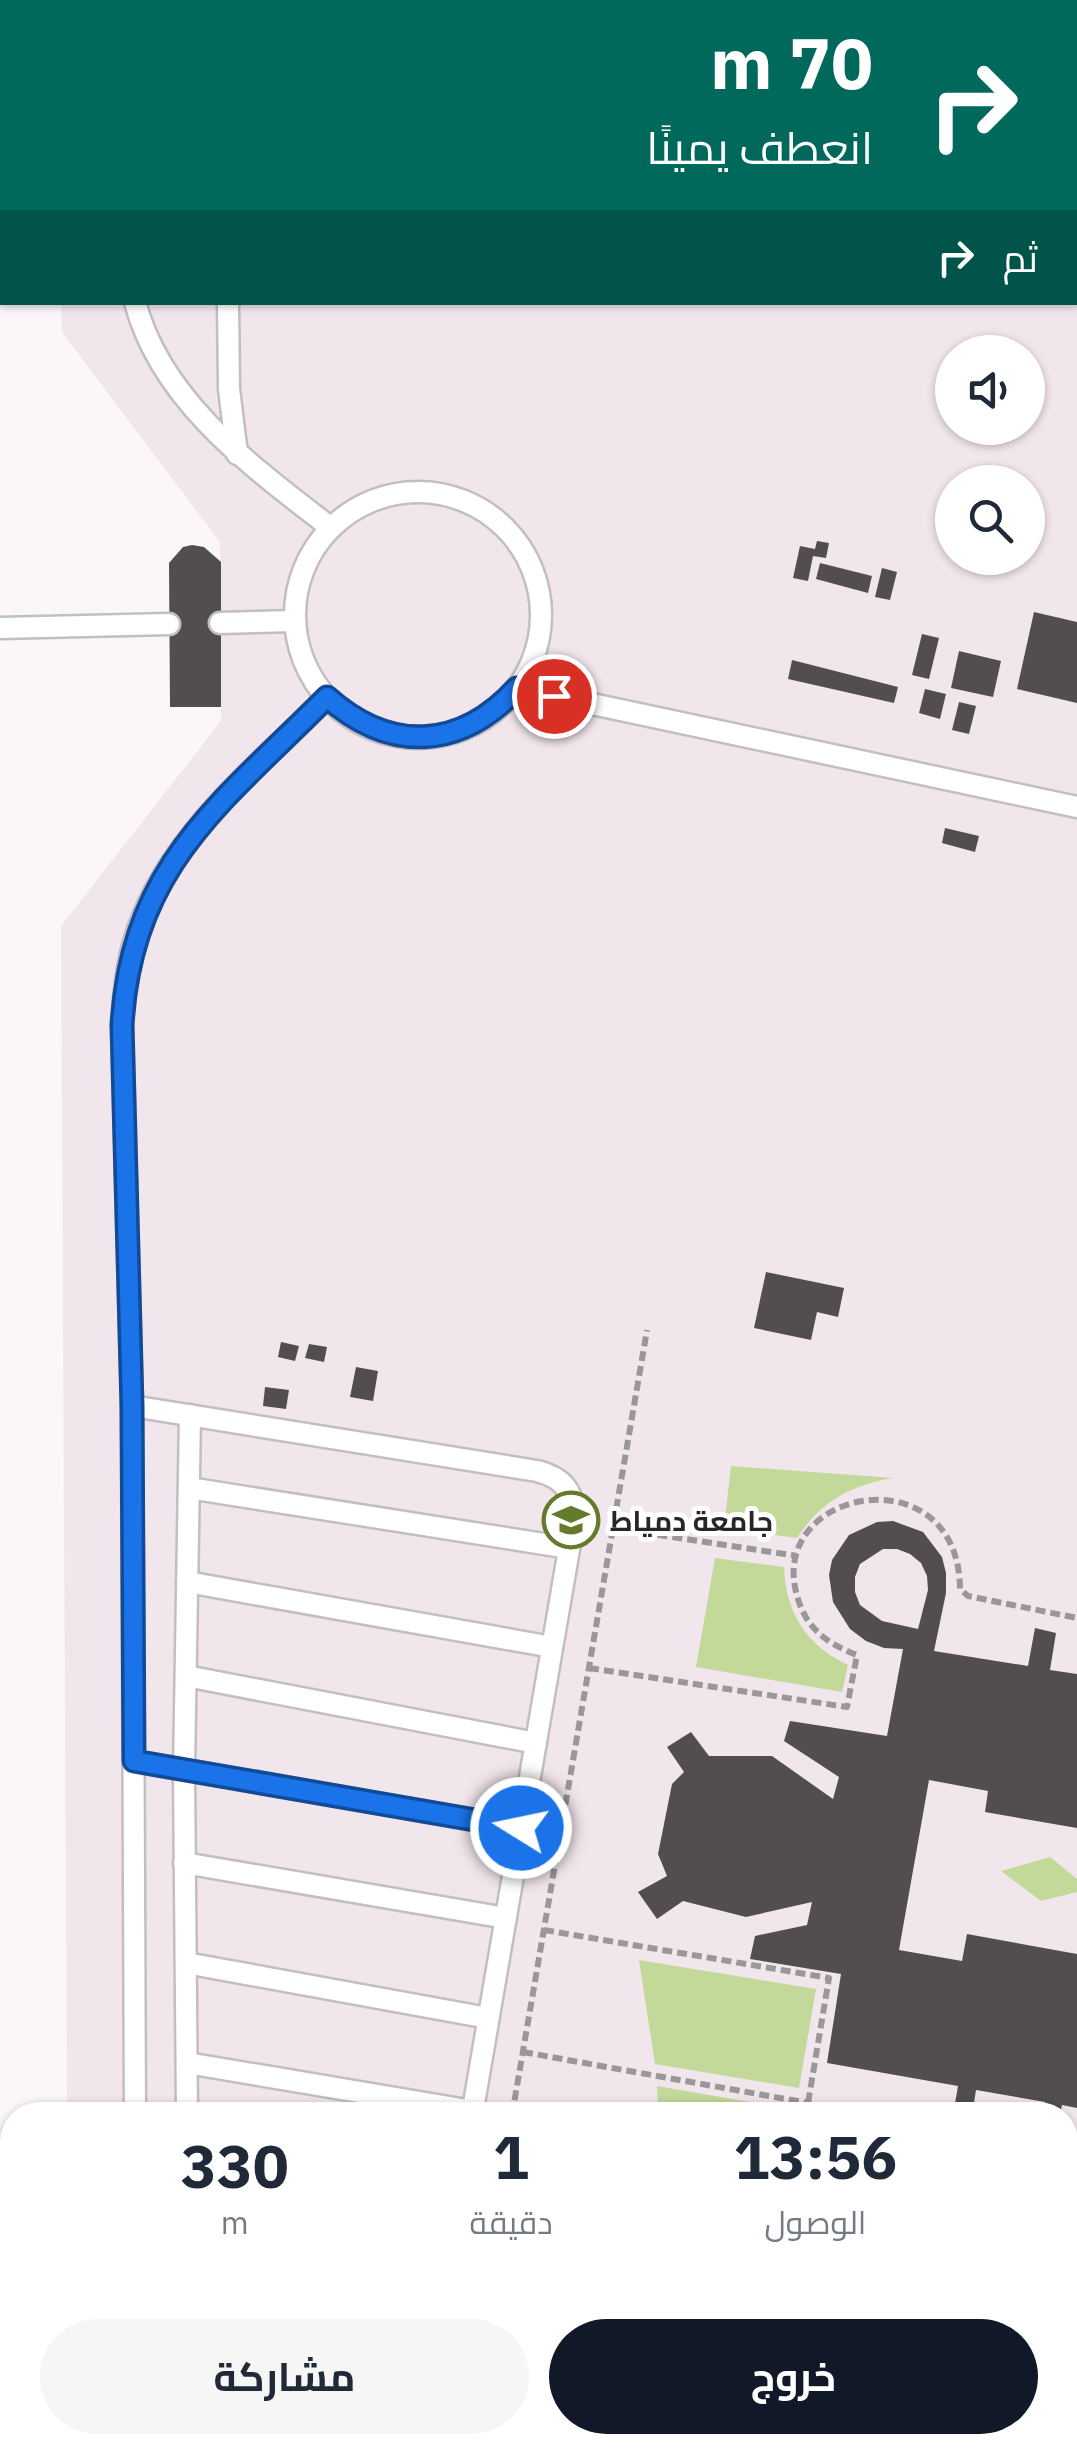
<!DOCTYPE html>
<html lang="ar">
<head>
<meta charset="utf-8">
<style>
	body { margin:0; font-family:"IBM Plex Sans",Cairo,sans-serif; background:#f6f6f7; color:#1f2937; direction:rtl; height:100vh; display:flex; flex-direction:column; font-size:38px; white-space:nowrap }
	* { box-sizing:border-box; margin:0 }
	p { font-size:32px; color:#747a83 }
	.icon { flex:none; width:55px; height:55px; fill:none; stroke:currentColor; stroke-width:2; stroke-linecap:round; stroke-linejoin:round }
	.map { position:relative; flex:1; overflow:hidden; direction:ltr }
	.sheet { position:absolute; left:0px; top:2102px; width:1078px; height:352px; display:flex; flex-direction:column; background:#fff; border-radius:40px 40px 0 0; box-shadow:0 2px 8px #0004; direction:rtl }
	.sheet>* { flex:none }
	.banner { position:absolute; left:0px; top:0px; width:1078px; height:305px; box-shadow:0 2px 8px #0004; direction:rtl; background:#00695c; color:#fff; overflow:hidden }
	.tools { position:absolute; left:935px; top:335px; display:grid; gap:20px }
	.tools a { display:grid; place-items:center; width:110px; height:110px; border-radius:50%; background:#fff; box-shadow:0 2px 8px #0004; font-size:50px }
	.pin { position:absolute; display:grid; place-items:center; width:85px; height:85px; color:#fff; margin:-42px; border:5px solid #fff; border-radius:50%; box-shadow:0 2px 10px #0007 }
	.me { position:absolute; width:110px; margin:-55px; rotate:280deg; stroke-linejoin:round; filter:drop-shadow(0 0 8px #0008) }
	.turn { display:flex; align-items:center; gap:35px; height:210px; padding:0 40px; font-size:45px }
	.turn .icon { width:130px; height:130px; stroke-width:2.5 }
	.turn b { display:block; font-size:70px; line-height:85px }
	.then { display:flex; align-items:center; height:95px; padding:0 40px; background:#0003; gap:20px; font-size:38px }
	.eta { display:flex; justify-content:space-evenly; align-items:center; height:170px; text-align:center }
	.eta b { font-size:60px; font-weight:700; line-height:70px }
	.button { display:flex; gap:20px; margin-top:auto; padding:20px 40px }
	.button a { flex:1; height:115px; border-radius:60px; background:#111827; color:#fff; font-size:40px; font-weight:700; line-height:115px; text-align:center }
	.button a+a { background:#f6f6f7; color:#1f2937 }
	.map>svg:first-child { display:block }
	.built { fill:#f2e6ed; fill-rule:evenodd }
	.green { fill:#c2d999 }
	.building { fill:#524e50; fill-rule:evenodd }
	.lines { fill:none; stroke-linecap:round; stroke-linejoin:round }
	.lane-casing { stroke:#c2bec1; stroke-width:25 }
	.path { stroke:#9a9799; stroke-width:6; stroke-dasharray:10 5; stroke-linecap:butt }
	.lane { stroke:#fff; stroke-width:20 }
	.route-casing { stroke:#114b97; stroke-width:25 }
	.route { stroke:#1a73e8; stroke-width:18 }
	.labels { text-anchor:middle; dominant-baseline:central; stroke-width:10; stroke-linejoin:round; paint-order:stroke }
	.poi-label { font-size:28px; font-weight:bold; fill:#272526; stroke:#fff; text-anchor:start }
</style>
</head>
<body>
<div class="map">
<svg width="1077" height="2454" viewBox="0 0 1077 2454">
	<rect width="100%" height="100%" fill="#fbf6f9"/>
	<!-- built -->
	<path class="built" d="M61,0h1016v2454h-1008l-1,-12h997v-327h-998l-6,-1189 160,-205 -1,-179 -158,-210 -1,-29 1014,-1v-300zM952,352h76v76h-76zM952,482h76v76h-76z"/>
	<!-- green -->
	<g class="green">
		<path d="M731,1466l162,12c-42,7 -73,24 -96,60l-73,-10z"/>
		<path d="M715,1558l69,9c2,46 22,78 64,98l-6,27 -146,-25z"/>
		<path d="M1050,1857l27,22v13l-36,9 -40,-30z"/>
		<path d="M639,1960l177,29 -17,99 -144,-24z"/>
		<path d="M657,2086l139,24 -1,5h-137z"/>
		<path d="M606,2443h75l-16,11h-51z"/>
	</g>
	<!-- building -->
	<g class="building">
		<path d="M817,541l12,2 -3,15 -13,-2 -5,25 -15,-3 7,-32 15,3z"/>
		<path d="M192,545l12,2 17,15v145h-51l-1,-144 14,-16z"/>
		<path d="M820,563l52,13 -4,17 -52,-14z"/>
		<path d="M882,568l15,4 -7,28 -15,-3z"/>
		<path d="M1034,612l43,10v81l-60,-14z"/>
		<path d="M922,634l17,4 -10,41 -17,-4z"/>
		<path d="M959,651l42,10 -8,36 -42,-9z"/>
		<path d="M792,660l106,27 -4,16 -106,-24z"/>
		<path d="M925,689l21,5 -6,25 -21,-6z"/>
		<path d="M959,702l17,4 -7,28 -17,-4z"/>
		<path d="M945,828l34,8 -4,16 -33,-9z"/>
		<path d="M766,1272l78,16 -6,29 -21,-5 -6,28 -57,-12z"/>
		<path d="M281,1342l18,4 -4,15 -17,-4z"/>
		<path d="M309,1344l18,3 -3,15 -19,-4z"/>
		<path d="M356,1367l22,4 -5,30 -23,-4z"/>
		<path d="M265,1387l24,3 -3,19 -23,-3z"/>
		<path d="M893,1521l30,11 19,25 4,16v20l-12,58 94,15 7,-38 21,5 -6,37 27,4v154l-92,-16 3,-21 -59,-11 -30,170 63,11 5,-27 110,20v154l-15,-3 -2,10h-17l2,-13 -69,-12 -4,25h-19l5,-29 -131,-23 14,-89 -91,-15 5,-23 52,-11 5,-23 -66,15 -63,-16 -26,18 -19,-27 29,-16 -9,-22 14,-70 12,-12 -17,-25 24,-15 18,24h63l61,43 6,-22 -55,-36 6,-20 97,15 16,-87 -19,-1 -18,-7 -16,-12 -17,-27 -4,-27 3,-15 17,-25 28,-13zM883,1549h14l13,5 11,9 6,13 1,14 -10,39 -36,-8 -22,-16 -5,-13v-15l5,-13z"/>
		<path d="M1065,2143l12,2v88l-12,-2z"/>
		<path d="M1065,2305l12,2v67l-12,-3z"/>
	</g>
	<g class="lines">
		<!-- lane casing -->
		<g class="lane-casing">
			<g id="lane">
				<path d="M124,0v2"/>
				<path d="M271,2v-2"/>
				<path d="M135,302c26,100 119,166 196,226"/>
				<path d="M228,302l1,87 8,65"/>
				<circle cx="418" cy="615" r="123"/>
				<path d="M220,623l75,-2"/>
				<path d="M0,628l169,-4"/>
				<path d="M517,688l560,119"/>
				<path d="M132,1406l405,65c29,7 40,25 36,55l-101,589"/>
				<path d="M189,1488l380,60"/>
				<path d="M187,1582l365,65"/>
				<path d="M186,1676l350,67"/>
				<path d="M134,1761l387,67"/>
				<path d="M184,1863l322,55"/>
				<path d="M186,1963l302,55"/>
				<path d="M187,2063l286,48"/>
				<path d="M135,2115l-3,-709 -10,-381c2,-28 4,-56 12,-83 29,-102 122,-173 193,-245"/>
				<path d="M187,2115l-3,-345 6,-355"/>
				<path d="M190,2442v12"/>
				<path d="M254,2442l68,12"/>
				<path d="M134,2454v-12"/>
				<path d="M414,2454l2,-12"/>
			</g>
		</g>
		<!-- path -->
		<g class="path">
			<path d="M613,1528l184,28"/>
			<path d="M589,1668l258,39 10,-52c-29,-11 -50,-26 -59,-56 -36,-111 161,-148 162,-10l8,7 109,22"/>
			<path d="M544,1930l285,48 -23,137"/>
			<path d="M523,2052l285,51"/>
			<path d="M512,2115l135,-785"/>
			<path d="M918,2442l70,12"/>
			<path d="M454,2454l2,-12"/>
			<path d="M749,2454l2,-12"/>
		</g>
		<!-- lane -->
		<use href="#lane" class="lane"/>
	</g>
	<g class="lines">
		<!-- route casing -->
		<g class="route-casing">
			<path id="route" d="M521,1828l-387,-67 -2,-355 -10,-381c10,-161 100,-222 205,-328 63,56 133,53 190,-9l37,8"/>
		</g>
		<!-- route -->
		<use href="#route" class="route"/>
	</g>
	<!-- icons -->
	<defs>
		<g id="university-ring" transform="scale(2.875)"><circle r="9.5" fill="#fff" stroke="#647b2d" stroke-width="1.5"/><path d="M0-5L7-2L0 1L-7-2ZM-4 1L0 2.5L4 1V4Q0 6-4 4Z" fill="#647b2d"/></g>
	</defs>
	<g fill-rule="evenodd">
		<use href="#university-ring" x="571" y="1520"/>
	</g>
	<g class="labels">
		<!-- poi labels -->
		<g class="poi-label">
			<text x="610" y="1520">جامعة دمياط</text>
		</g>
	</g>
</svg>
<div class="tools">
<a><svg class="icon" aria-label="sound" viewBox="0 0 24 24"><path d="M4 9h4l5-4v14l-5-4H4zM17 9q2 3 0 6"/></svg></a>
<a><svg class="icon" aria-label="search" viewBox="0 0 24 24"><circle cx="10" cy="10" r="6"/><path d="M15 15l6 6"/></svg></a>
</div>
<div class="pin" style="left:554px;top:696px;background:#d93025"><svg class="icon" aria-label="arrive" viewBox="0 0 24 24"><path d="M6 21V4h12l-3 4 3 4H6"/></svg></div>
<svg class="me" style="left:521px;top:1828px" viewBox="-20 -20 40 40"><circle r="17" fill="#1a73e8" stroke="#fff" stroke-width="3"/><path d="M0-11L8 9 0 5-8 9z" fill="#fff"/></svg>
<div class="banner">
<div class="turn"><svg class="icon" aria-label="right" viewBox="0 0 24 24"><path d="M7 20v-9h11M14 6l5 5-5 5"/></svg><div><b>70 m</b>انعطف يمينًا</div></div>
<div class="then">ثم<svg class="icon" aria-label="right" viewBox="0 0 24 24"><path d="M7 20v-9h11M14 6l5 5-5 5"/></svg></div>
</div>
<section class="sheet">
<div class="eta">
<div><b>13:56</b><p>الوصول</p></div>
<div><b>1</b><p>دقيقة</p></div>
<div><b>330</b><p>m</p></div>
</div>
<div class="button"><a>خروج</a><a>مشاركة</a></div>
</section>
</div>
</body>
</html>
